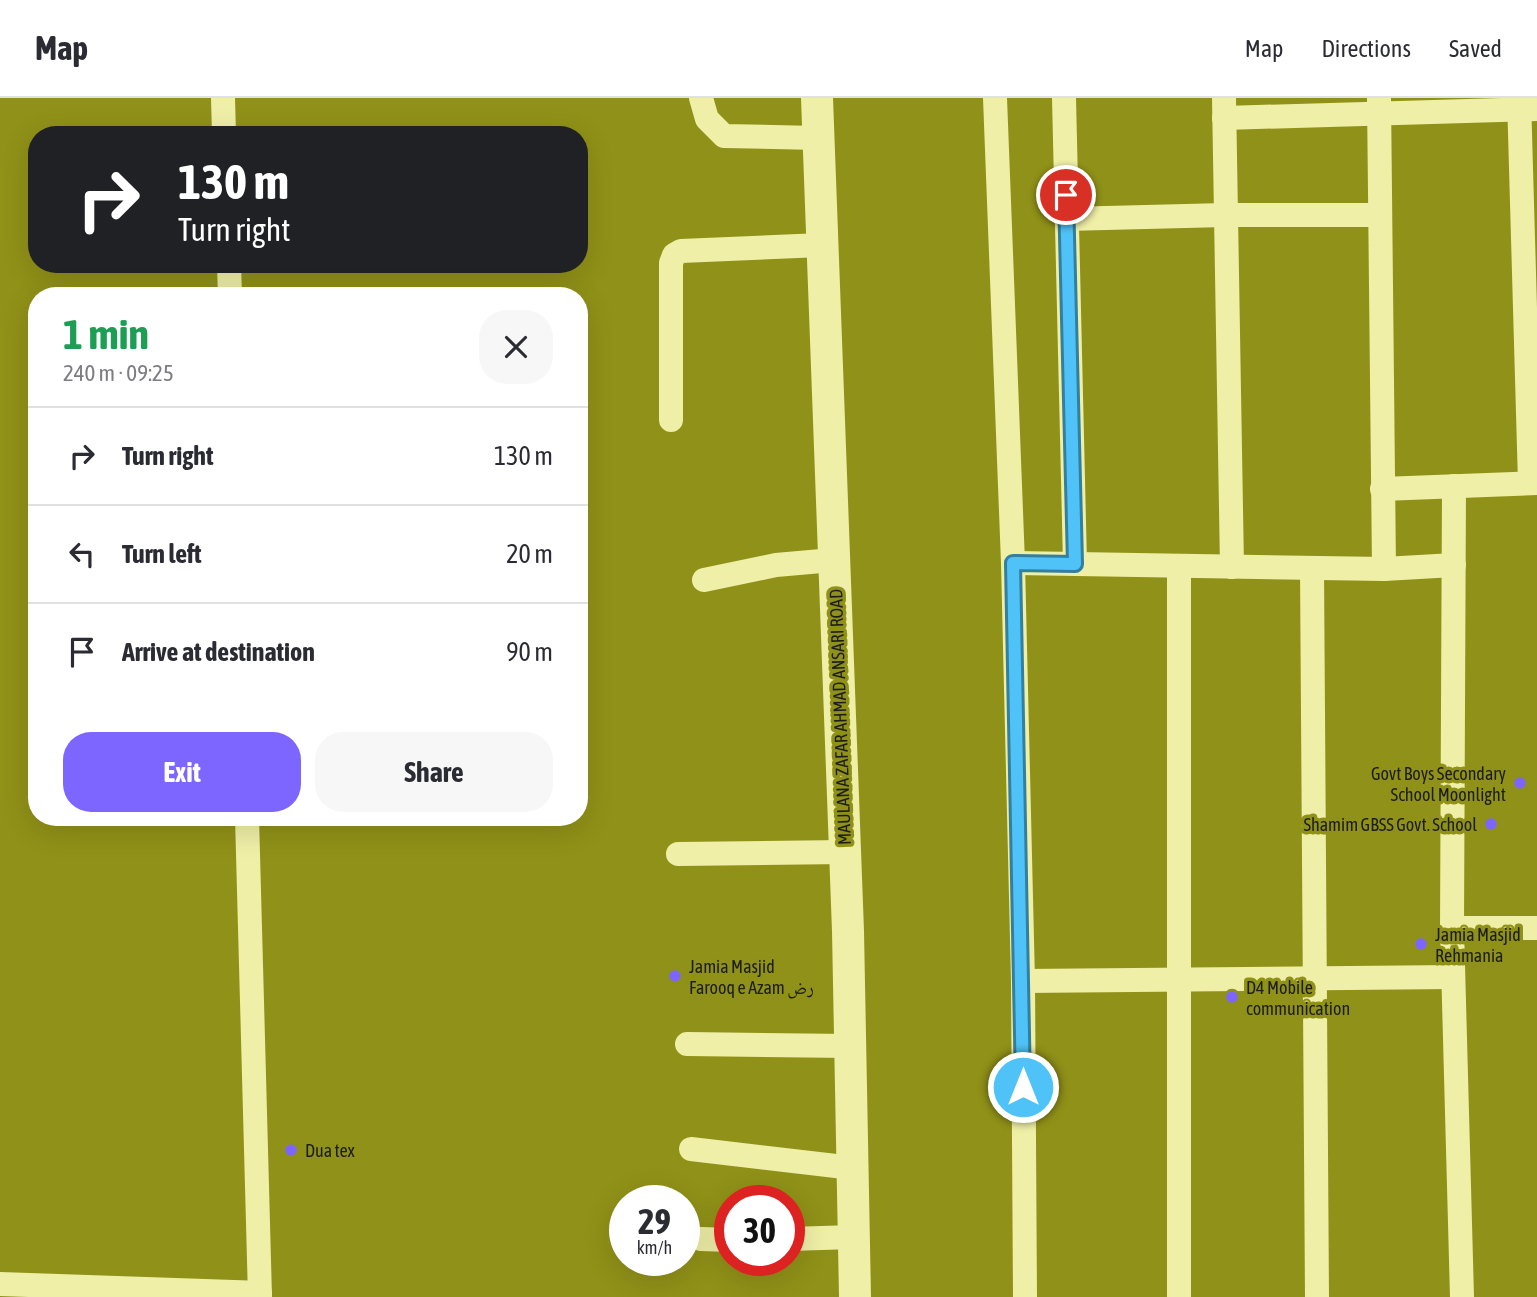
<!DOCTYPE html>
<html lang="en">
<head>
<meta charset="utf-8">
<style>
	body { margin:0; font-family:"Asap Condensed","Noto Naskh Arabic",sans-serif; background:#f7f7f7; color:#2b2b33; height:100vh; display:flex; flex-direction:column; font-size:26px; white-space:nowrap }
	* { box-sizing:border-box; margin:0 }
	p { font-size:23px; color:#7c7c81 }
	.icon { flex:none; width:38px; height:38px; fill:none; stroke:currentColor; stroke-width:2; stroke-linecap:round; stroke-linejoin:round }
	.map { position:relative; flex:1; overflow:hidden }
	.sheet { position:absolute; left:28px; top:189px; width:560px; height:539px; display:flex; flex-direction:column; background:#fff; border-radius:28px; box-shadow:0 7px 28px #0002 }
	.sheet>* { flex:none }
	.banner { position:absolute; left:28px; top:28px; width:560px; height:147px; border-radius:28px; box-shadow:0 7px 28px #0002; background:#202124; color:#fff; overflow:hidden }
	.speed { position:absolute; left:609px; top:1087px; display:flex; gap:14px; font-size:35px; font-weight:700; text-align:center }
	.speed>* { display:grid; place-content:center; width:91px; height:91px; border-radius:50%; background:#fff; box-shadow:0 7px 28px #0002; line-height:1 }
	.speed small { font-size:18px; font-weight:400 }
	.speed .limit { border:10px solid #d22; background:#fff; color:#111 }
	.pin { position:absolute; display:grid; place-items:center; width:60px; height:60px; color:#fff; margin:-30px; border:4px solid #fff; border-radius:50%; box-shadow:0 2px 7px #0007 }
	.me { position:absolute; width:77px; margin:-38px; rotate:0deg; stroke-linejoin:round; filter:drop-shadow(0 0 5px #0008) }
	.turn { display:flex; align-items:center; gap:24px; height:147px; padding:0 35px; font-size:32px }
	.turn .icon { width:91px; height:91px; stroke-width:2.5 }
	.turn b { display:block; font-size:49px; line-height:60px }
	.round { display:grid; place-items:center; flex:none; width:74px; height:74px; border-radius:28px; background:#f7f7f7 }
	.head { display:flex; align-items:center; justify-content:space-between; height:119px; padding:0 35px }
	h1 { font-size:42px; font-weight:700; line-height:52px; color:#1e9e55 }
	.button { display:flex; gap:14px; margin-top:auto; padding:14px 35px }
	.button a { flex:1; height:80px; border-radius:28px; background:#7d65ff; color:#fff; font-size:28px; font-weight:700; line-height:80px; text-align:center }
	.button a+a { background:#f7f7f7; color:#2b2b33 }
	ul { padding:0; list-style:none }
	li { display:flex; align-items:center; gap:21px; height:98px; padding:0 35px; border-top:2px solid #e1e1e2 }
	li div { flex:1 }
	li b { display:block; font-size:26px }
	li em { font-style:normal }
	header { display:flex; align-items:center; gap:42px; box-sizing:border-box; height:98px; padding:0 35px; background:#fff; border-bottom:2px solid #e1e1e2 }
	header strong { font-size:33px }
	nav { display:flex; gap:38px; margin-inline-start:auto; font-size:24px }
	.map>svg:first-child { display:block }
	.lines { fill:none; stroke-linecap:round; stroke-linejoin:round }
	.minor { stroke:#efefa7; stroke-width:24 }
	.tertiary { stroke:#efefa7; stroke-width:32 }
	.route-casing { stroke:#337fa1; stroke-width:18 }
	.route { stroke:#4fc3f7; stroke-width:12 }
	.poi-dot { fill:#7d65ff; stroke:#909118; stroke-width:2.5 }
	.labels { text-anchor:middle; dominant-baseline:central; stroke-width:7; stroke-linejoin:round; paint-order:stroke }
	.street-label { font-size:18px; fill:#1d1d1d; stroke:#909118 }
	.poi-label { font-size:18px; fill:#1d1d1d; stroke:#909118; text-anchor:start }
</style>
</head>
<body>
<header>
<strong>Map</strong>
<nav><a>Map</a><a>Directions</a><a>Saved</a></nav>
</header>
<div class="map">
<svg width="1537" height="1199" viewBox="0 0 1537 1199">
	<rect width="100%" height="100%" fill="#909118"/>
	<g class="lines">
		<!-- minor -->
		<g class="minor">
			<path d="M223,0l1,37"/>
			<path d="M701,0l6,21 17,17 94,2"/>
			<path d="M995,0l18,465 10,418 2,316"/>
			<path d="M1064,0l11,466"/>
			<path d="M1224,0l8,469"/>
			<path d="M1379,0l5,471"/>
			<path d="M1519,0l11,385"/>
			<path d="M1224,20l313,-9"/>
			<path d="M1066,121l159,-4h155"/>
			<path d="M229,166l1,32"/>
			<path d="M671,322v-157l3,-8 7,-4 141,-6"/>
			<path d="M1454,388l-2,442 10,369"/>
			<path d="M1382,391l155,-6"/>
			<path d="M1013,465l371,6 70,-4"/>
			<path d="M1312,470l5,729"/>
			<path d="M704,482l72,-15 57,-5"/>
			<path d="M247,719l13,480"/>
			<path d="M678,756l167,-2"/>
			<path d="M1452,830h85"/>
			<path d="M1023,883l430,-4"/>
			<path d="M687,946l163,2"/>
			<path d="M691,1051l162,19"/>
			<path d="M701,1141l29,1"/>
			<path d="M789,1141l65,-2"/>
			<path d="M0,1186l260,9"/>
			<path d="M1179,1199v-731"/>
		</g>
		<!-- tertiary -->
		<path class="tertiary" d="M817,0l31,833 7,366"/>
	</g>
	<g class="lines">
		<!-- route casing -->
		<g class="route-casing">
			<path id="route" d="M1023,989l-10,-524 62,1 -9,-369"/>
		</g>
		<!-- route -->
		<use href="#route" class="route"/>
	</g>
	<!-- markers -->
	<g class="poi-dot">
		<circle cx="1520" cy="685" r="7"/>
		<circle cx="1491" cy="726" r="7"/>
		<circle cx="1421" cy="846" r="7"/>
		<circle cx="675" cy="878" r="7"/>
		<circle cx="1232" cy="899" r="7"/>
		<circle cx="291" cy="1052" r="7"/>
	</g>
	<g class="labels">
		<!-- street labels -->
		<g class="street-label">
			<text transform="translate(840 619) rotate(-92)">MAULANA ZAFAR AHMAD ANSARI ROAD</text>
		</g>
		<!-- poi labels -->
		<g class="poi-label">
			<text x="1506" y="675" text-anchor="end">Govt Boys Secondary<tspan x="1506" dy="21">School Moonlight</tspan></text>
			<text x="1477" y="726" text-anchor="end">Shamim GBSS Govt. School</text>
			<text x="1435" y="836">Jamia Masjid<tspan x="1435" dy="21">Rehmania</tspan></text>
			<text x="689" y="868">Jamia Masjid<tspan x="689" dy="21">Farooq e Azam رض</tspan></text>
			<text x="1246" y="889">D4 Mobile<tspan x="1246" dy="21">communication</tspan></text>
			<text x="305" y="1052">Dua tex</text>
		</g>
	</g>
</svg>
<div class="speed"><div>29<small>km/h</small></div><div class="limit">30</div></div>
<div class="pin" style="left:1066px;top:97px;background:#d93025"><svg class="icon" aria-label="arrive" viewBox="0 0 24 24"><path d="M6 21V4h12l-3 4 3 4H6"/></svg></div>
<svg class="me" style="left:1023px;top:989px" viewBox="-20 -20 40 40"><circle r="17" fill="#4fc3f7" stroke="#fff" stroke-width="3"/><path d="M0-11L8 9 0 5-8 9z" fill="#fff"/></svg>
<div class="banner">
<div class="turn"><svg class="icon" aria-label="right" viewBox="0 0 24 24"><path d="M7 20v-9h11M14 6l5 5-5 5"/></svg><div><b>130 m</b>Turn right</div></div>
</div>
<section class="sheet">
<div class="head"><div><h1>1 min</h1><p>240 m · 09:25</p></div><a class="round"><svg class="icon" aria-label="close" viewBox="0 0 24 24"><path d="M6 6l12 12M18 6L6 18"/></svg></a></div>
<ul>
<li><svg class="icon" aria-label="right" viewBox="0 0 24 24"><path d="M7 20v-9h11M14 6l5 5-5 5"/></svg><div><b>Turn right</b></div><em>130 m</em></li>
<li><svg class="icon" aria-label="left" viewBox="0 0 24 24"><path d="M17 20v-9H6M10 6l-5 5 5 5"/></svg><div><b>Turn left</b></div><em>20 m</em></li>
<li><svg class="icon" aria-label="arrive" viewBox="0 0 24 24"><path d="M6 21V4h12l-3 4 3 4H6"/></svg><div><b>Arrive at destination</b></div><em>90 m</em></li>
</ul>
<div class="button"><a>Exit</a><a>Share</a></div>
</section>
</div>
</body>
</html>
